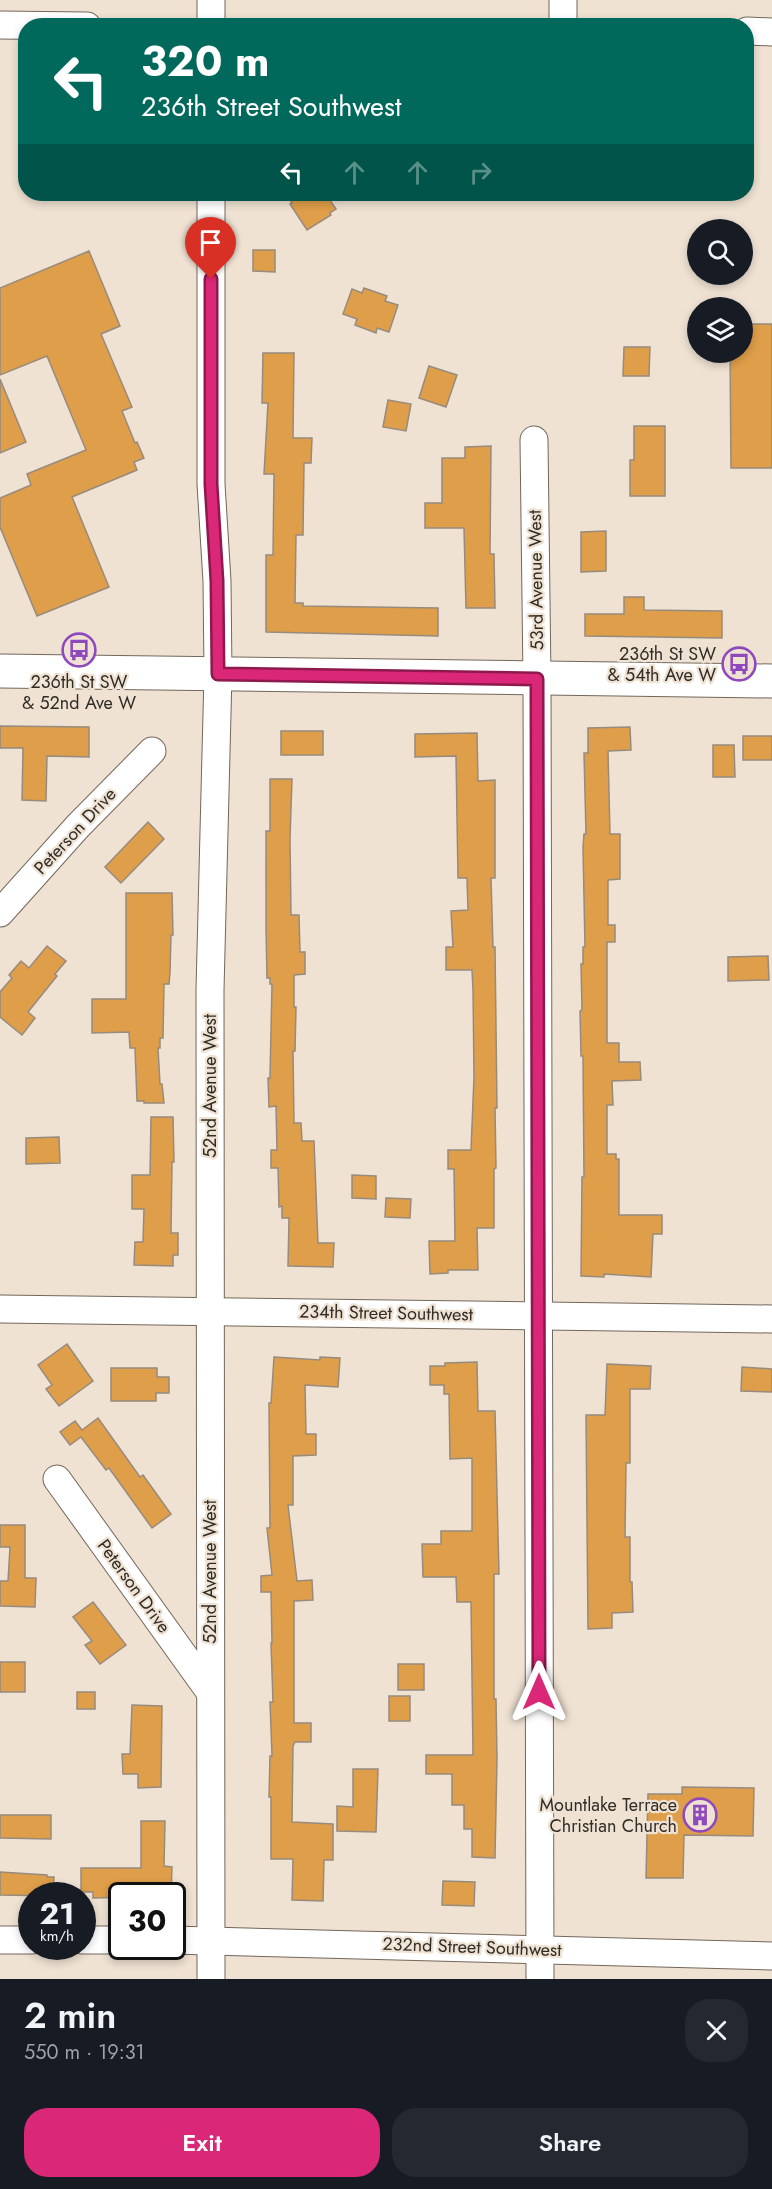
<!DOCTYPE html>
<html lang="en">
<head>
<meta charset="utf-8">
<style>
	body { margin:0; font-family:Jost,sans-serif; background:#242831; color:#f1f3f6; height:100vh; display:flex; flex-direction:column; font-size:22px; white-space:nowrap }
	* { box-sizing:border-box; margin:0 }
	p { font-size:20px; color:#9ea1a6 }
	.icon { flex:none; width:33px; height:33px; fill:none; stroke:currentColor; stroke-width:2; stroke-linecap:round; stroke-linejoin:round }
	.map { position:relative; height:1979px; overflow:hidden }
	.panel { display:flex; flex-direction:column; background:#171b24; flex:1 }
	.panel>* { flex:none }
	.guide { position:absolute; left:18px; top:18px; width:736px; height:183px; border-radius:24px; box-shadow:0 3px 9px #0003; background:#00695c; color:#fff; overflow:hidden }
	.tools { position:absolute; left:687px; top:219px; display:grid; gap:12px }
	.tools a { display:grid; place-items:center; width:66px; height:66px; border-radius:50%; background:#171b24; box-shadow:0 3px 9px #0003; font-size:30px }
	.speed { position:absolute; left:18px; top:1882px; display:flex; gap:12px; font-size:30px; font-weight:700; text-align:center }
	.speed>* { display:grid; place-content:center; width:78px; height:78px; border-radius:50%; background:#171b24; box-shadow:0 3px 9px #0003; line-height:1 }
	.speed small { font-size:15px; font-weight:400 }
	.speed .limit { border:3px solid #111; border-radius:9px; background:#fff; color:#111 }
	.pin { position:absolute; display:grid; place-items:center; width:51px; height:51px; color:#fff; margin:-62px -26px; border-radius:50% 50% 50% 0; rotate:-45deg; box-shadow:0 0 6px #0007 }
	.pin .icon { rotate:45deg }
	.me { position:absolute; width:66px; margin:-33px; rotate:0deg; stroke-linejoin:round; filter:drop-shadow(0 0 4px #0008) }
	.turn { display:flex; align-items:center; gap:21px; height:126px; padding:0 24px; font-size:27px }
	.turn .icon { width:78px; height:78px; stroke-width:2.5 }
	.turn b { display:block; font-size:42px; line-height:51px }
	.lanes { display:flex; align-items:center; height:57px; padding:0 24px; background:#0003; justify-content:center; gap:30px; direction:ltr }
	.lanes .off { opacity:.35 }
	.round { display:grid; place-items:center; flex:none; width:63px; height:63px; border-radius:24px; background:#242831 }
	.summary { display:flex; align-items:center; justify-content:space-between; height:102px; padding:0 24px }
	h1 { font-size:36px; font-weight:600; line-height:45px }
	.primary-button { display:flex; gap:12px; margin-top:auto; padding:12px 24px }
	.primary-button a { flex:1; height:69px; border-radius:24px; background:#db2777; color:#fff; font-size:24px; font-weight:600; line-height:69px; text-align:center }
	.primary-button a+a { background:#242831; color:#f1f3f6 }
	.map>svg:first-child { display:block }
	.building { fill:#df9e49; stroke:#978b7e; stroke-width:1.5 }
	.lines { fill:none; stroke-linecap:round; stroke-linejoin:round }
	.minor-casing { stroke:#72675a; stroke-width:29 }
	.major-casing { stroke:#72675a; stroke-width:35 }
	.minor { stroke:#fff; stroke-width:27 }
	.major { stroke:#fff; stroke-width:33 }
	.route-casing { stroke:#8e194d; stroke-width:15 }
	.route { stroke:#db2777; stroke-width:10 }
	.labels { text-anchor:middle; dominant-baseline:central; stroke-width:4.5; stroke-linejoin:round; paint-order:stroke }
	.street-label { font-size:18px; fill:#302c26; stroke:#efe2d3 }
	.poi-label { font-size:18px; fill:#302c26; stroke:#efe2d3; text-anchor:end }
</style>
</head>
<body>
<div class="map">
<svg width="772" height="1979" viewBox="0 0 772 1979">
	<rect width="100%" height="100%" fill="#efe2d3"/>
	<!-- building -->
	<g class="building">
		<path d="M286,194h40l10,15 -6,4 1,2 -24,15 -17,-26 2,-1z"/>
		<path d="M253,250h22v22l-22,-1z"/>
		<path d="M89,251l31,75 -19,8 31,73 -10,4 13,32 2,-1 7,16 -10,4 3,8 -65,27 37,90 -72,29 -37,-89v-29l31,-13 -4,-11 59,-24 -39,-94 -47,19v-87z"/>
		<path d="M364,288l23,8 -2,5 13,4 -9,27 -12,-4 -1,5 -21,-8 2,-6 -14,-5 9,-25 10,4z"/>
		<path d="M742,324h30v144h-41l-1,-116h12z"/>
		<path d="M624,347h26l-1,29h-26z"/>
		<path d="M263,353h31l-1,85h19l-1,25h-7l-1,72h-7l-1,68h8v3l135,2v28l-172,-4v-77h7l1,-81h-10l4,-71h-6z"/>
		<path d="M429,366l28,9 -11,32 -27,-9z"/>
		<path d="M0,379l26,63 -26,11z"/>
		<path d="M388,400l23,4 -5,27 -23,-4z"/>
		<path d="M634,426h31v70h-35v-36h4z"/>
		<path d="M491,446l-1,108h4l1,54h-29l-2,-80h-39v-25h17v-45h23v-11z"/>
		<path d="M606,531v40l-25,1v-40z"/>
		<path d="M624,597h20v13l78,1v27l-137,-2v-22h39z"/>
		<path d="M0,726l89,1v30l-42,-1 -1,45 -24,-1 1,-52h-23z"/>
		<path d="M630,727l1,23 -23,1 2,83h10v45l-12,1v45h7v17h-8v101h12v19h21l1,18 -29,1 1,24h-6v49h9v5h3v56h43v19h-9l-2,43 -47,-3v3l-23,-1 1,-99h2l-1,-121h-2l-1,-45 2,-1 -1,-46h2v-17h2l-2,-99 1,-14h2l-2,-81h4v-25z"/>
		<rect x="281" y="731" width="42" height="24"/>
		<path d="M477,733l1,48 17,-1v98h-4l2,69h2l2,161h-2l1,60 -2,1v59h-17l1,42h-30v3l-18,1 -1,-33h26l-1,-72h-6v-19h23l3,-73 -1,-87 -1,-20h-26v-23h7l-2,-36 17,-1 -1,-32h-9l-2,-122 -41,1v-23z"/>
		<rect x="743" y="736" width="29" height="24"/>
		<path d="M713,745h21l1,32h-22z"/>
		<path d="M270,779h22l-2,60 1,76h8l1,37h5v22l-11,1v32h2l-1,44h-2l1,72h7l1,18h12l4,102h16l-1,24 -45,-1 1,-48h-7v-12l-3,1 -1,-39h-7v-18h6l-1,-44 -7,1 -1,-29h2l2,-94h-2v-6h-3l-1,-51v-96h4z"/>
		<path d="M148,822l16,17 -43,44 -16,-16z"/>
		<path d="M126,893h46l1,42h-2l-1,37 -1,12h-5l-1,54h-3v10h-2l2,36h2l2,19h-20v-2h-7l-2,-53h-5l-1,-16 -37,1v-34h34z"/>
		<path d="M47,946l19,15 -11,13 2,2 -29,36 7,6 -13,17 -22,-18v-25l12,-14 -3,-3 12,-14 8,7z"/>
		<path d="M768,956l1,24 -41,1v-24z"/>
		<path d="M151,1117h22l1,45h-2l-1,71h7v22h-5v11l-39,-1 1,-23h8l1,-33h-12v-34h18z"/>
		<path d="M59,1137l1,26 -34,1v-26z"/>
		<path d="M352,1175l24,1v23l-24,-1z"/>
		<path d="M386,1198l25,1 -1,19 -25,-1z"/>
		<path d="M67,1344l26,37 -34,25 -13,-17 6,-4 -14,-20z"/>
		<path d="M274,1357l46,3v-3l20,1 -2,29 -33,-2 1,49h10v21l-23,1v49h-5l9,76 15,-1 1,20 -19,1v122h17v19h-16l-2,4 -1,76 41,2v36h-9l-1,41 -31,-1 1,-41h-22v-62h-2l1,-41h2l-2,-54h3l-2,-59h1l-1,-51h-10v-16l11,-1 -5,-47h3l-1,-125h2z"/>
		<path d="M477,1362l1,49h17l4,163h-5v125h2l1,60 -2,99 -23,-1v-28h-8v-24h-12v-31h-26v-19h47l-2,-153h-14l-1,-25h-33l-1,-33h19v-13h31v-73l-22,1 -1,-65h-5v-9h-14v-19h15v-3z"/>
		<path d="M607,1364l44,2 -1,23h-20v74h-4l-1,74h5v45h2l1,30 -21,1v15l-24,1 -2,-214h19z"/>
		<path d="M742,1367l30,2v23l-31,-1z"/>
		<path d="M111,1368h46v9h12v16h-13v8h-45z"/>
		<path d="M98,1418l42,59 3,-2 28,39 -19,14 -43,-60 -3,2 -25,-33 -11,8 -10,-13 15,-11 7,9z"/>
		<path d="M0,1525h25v53h11l-1,29 -35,-1v-25h8l2,-34h-10z"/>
		<path d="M93,1602l33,43 -26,19 -15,-19 7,-4 -19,-24z"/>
		<rect x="0" y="1662" width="25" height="30"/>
		<rect x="398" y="1664" width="26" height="26"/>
		<rect x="77" y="1692" width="18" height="17"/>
		<rect x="389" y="1696" width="21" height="25"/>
		<path d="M132,1705l30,1 -1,81 -23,1v-14h-15l-1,-20h8z"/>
		<path d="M353,1769h25l-2,63 -39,-1v-25l16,1z"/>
		<path d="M682,1787l72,1 -1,48 -69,-1 -1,43h-37l2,-84h34z"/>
		<path d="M0,1815h51v24l-51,-1z"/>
		<path d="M141,1821h24l-1,45 8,1 -1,29 -78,2v-6h-12v-24h60z"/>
		<path d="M0,1872l47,3v2h7l-1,19 -53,-1z"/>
		<path d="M443,1881l32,1 -1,24 -32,-1z"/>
	</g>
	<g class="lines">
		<!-- minor casing -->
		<g class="minor-casing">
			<g id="minor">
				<path d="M563,0v26"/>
				<path d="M0,25l87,1"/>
				<path d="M211,26v-26"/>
				<path d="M747,31l25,1"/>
				<path d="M211,194v290l6,97 1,93 -8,316 1,989"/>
				<path d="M534,440l3,239 3,1300"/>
				<path d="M0,913l78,-87 74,-75"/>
				<path d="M0,1309l772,10"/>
				<path d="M57,1479l153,213"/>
				<path d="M0,1940h32"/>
				<path d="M82,1940h40"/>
				<path d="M172,1940l600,16"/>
			</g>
		</g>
		<!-- major casing -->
		<g class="major-casing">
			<path id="major" d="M0,671l772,10"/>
		</g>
		<!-- minor -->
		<use href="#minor" class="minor"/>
		<!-- major -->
		<use href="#major" class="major"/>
	</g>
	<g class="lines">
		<!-- route casing -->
		<g class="route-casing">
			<path id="route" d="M211,279v205l6,97 1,93 319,5 2,1013"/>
		</g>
		<!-- route -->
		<use href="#route" class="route"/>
	</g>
	<!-- icons -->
	<defs>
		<g id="bus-ring" transform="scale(1.725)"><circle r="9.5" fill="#efe2d3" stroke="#8e49bd" stroke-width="1.5"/><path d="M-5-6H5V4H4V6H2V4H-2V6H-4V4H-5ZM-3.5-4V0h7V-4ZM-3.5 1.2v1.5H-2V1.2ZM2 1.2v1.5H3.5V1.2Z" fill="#8e49bd"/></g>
		<g id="building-ring" transform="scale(1.725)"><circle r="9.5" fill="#efe2d3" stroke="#8e49bd" stroke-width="1.5"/><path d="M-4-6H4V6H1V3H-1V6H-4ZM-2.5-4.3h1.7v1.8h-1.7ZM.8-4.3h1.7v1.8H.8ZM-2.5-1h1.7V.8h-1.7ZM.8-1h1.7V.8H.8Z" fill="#8e49bd"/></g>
	</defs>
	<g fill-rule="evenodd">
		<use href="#bus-ring" x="79" y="650"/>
		<use href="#bus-ring" x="739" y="664"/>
		<use href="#building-ring" x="700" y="1815"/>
	</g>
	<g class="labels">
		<!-- street labels -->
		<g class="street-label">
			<text transform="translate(536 580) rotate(-91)">53rd Avenue West</text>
			<text transform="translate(75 831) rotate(-47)">Peterson Drive</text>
			<text transform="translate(210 1086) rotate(-90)">52nd Avenue West</text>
			<text transform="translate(386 1313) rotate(1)">234th Street Southwest</text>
			<text transform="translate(210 1572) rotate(-90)">52nd Avenue West</text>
			<text transform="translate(134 1586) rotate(54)">Peterson Drive</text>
			<text transform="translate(472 1947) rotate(2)">232nd Street Southwest</text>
		</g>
		<!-- poi labels -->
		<g class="poi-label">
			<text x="716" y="654">236th St SW<tspan x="716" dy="21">&amp; 54th Ave W</tspan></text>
			<text x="79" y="682" text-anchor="middle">236th St SW<tspan x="79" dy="21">&amp; 52nd Ave W</tspan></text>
			<text x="677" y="1805">Mountlake Terrace<tspan x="677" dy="21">Christian Church</tspan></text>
		</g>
	</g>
</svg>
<div class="tools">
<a><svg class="icon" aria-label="search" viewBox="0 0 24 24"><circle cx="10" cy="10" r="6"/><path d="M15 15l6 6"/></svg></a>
<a><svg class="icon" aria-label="layers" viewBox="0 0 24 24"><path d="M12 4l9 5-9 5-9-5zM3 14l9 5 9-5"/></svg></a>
</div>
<div class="speed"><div>21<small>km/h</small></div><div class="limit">30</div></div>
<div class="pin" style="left:211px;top:279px;background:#d93025"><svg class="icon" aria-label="arrive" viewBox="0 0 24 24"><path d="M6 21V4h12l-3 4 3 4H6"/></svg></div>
<svg class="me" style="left:539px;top:1692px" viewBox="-20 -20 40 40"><path d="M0-17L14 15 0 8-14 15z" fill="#db2777" stroke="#fff" stroke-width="4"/></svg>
<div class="guide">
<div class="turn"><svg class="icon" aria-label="left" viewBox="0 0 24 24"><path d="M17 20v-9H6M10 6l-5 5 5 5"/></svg><div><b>320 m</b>236th Street Southwest</div></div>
<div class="lanes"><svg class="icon" aria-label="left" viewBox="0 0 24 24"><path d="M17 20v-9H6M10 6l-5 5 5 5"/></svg><svg class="icon off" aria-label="ahead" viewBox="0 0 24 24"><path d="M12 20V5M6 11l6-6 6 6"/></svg><svg class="icon off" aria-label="ahead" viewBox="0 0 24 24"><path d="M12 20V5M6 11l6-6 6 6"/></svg><svg class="icon off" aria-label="right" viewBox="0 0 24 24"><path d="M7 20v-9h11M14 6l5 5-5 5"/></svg></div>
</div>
</div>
<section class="panel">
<div class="summary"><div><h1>2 min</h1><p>550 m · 19:31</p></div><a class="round"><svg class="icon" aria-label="close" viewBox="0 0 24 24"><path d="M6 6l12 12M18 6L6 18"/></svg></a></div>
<div class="primary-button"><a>Exit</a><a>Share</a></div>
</section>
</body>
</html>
